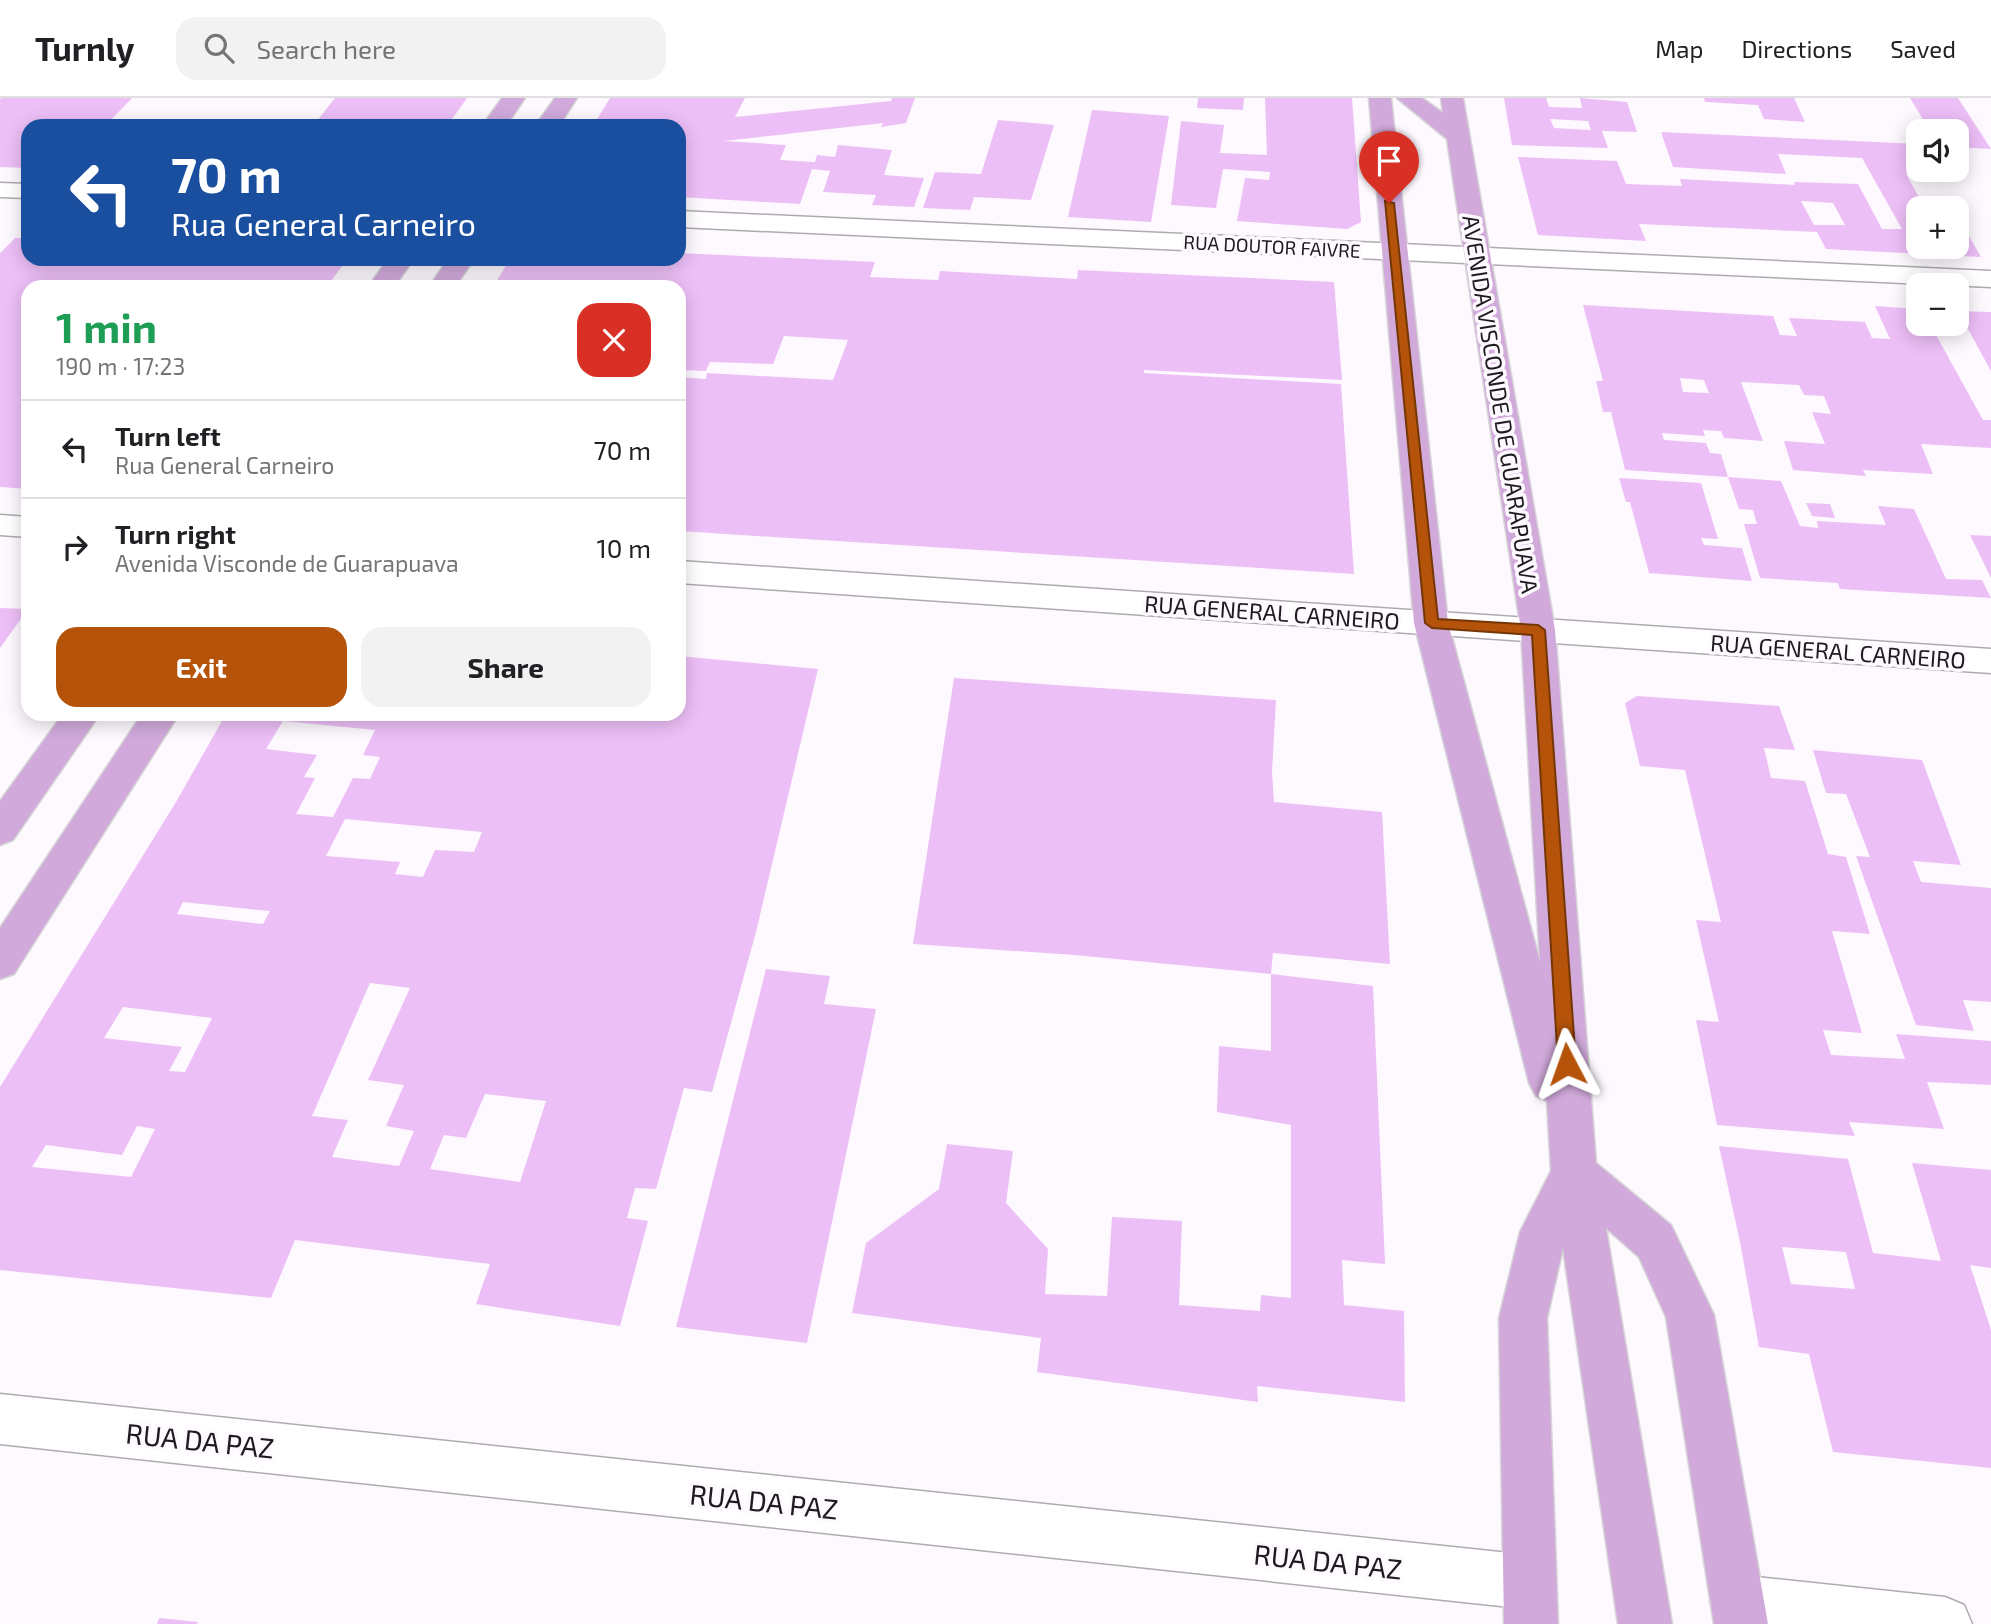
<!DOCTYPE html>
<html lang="en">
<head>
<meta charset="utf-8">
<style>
	body { margin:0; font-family:"Exo 2",sans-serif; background:#f2f2f2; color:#202124; height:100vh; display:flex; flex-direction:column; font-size:26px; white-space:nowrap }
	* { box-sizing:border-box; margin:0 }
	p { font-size:23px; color:#757577 }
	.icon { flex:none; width:38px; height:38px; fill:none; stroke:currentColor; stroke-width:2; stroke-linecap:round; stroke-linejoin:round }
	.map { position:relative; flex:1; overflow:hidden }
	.drawer { position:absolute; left:21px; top:182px; width:665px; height:441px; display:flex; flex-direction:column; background:#fff; border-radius:21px; box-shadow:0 4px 18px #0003 }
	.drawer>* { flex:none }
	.banner { position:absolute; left:21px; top:21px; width:665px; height:147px; border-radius:21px; box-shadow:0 4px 18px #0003; background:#1a4fa0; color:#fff; overflow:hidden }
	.controls { position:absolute; left:1906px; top:21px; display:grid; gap:14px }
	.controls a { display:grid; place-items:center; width:63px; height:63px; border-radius:14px; background:#fff; box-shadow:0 4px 18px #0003; font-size:35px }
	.pin { position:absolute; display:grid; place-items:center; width:60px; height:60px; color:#fff; margin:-72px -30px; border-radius:50% 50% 50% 0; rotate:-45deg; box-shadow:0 0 7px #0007 }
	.pin .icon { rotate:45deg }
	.me { position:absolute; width:77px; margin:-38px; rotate:356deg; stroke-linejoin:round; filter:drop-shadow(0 0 5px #0008) }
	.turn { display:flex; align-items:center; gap:24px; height:147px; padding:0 35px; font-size:32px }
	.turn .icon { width:91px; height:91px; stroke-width:2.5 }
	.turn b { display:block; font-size:49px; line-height:60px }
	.round { display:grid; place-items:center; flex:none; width:74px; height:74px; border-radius:21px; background:#f2f2f2 }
	.summary { display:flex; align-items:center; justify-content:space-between; height:119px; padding:0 35px }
	h1 { font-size:42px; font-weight:700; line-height:52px; color:#1e9e55 }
	.action { display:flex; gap:14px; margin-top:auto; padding:14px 35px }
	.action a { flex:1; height:80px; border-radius:21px; background:#b45309; color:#fff; font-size:28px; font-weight:700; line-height:80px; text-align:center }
	.action a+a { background:#f2f2f2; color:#202124 }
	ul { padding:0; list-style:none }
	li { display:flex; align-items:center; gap:21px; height:98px; padding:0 35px; border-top:2px solid #e0e0e0 }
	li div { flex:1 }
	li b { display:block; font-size:26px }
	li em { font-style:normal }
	header { display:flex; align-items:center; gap:42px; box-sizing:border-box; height:98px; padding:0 35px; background:#fff; border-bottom:2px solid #e0e0e0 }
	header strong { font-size:33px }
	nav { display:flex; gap:38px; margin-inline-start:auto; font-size:24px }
	.search { width:490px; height:63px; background:#f2f2f2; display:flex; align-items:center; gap:18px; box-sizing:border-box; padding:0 24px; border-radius:21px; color:#757577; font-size:26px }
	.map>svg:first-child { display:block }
	.building { fill:#edbff7; fill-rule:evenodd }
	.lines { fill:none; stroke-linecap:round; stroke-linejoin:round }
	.minor-casing { stroke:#afaab1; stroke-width:3 }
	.major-casing { stroke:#d6d6d6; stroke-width:3 }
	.minor { fill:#fff; fill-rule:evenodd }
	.major { fill:#d1aadb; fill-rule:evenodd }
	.route { fill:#b45309; stroke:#753606; stroke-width:2 }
	.labels { text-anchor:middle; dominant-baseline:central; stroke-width:7; stroke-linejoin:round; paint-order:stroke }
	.far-street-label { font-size:19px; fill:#1e1b1e; stroke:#fef9ff }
	.street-label { font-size:23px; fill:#1e1b1e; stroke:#fef9ff }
	.near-street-label { font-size:28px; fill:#1e1b1e; stroke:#fef9ff }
</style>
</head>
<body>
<header>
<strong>Turnly</strong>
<div class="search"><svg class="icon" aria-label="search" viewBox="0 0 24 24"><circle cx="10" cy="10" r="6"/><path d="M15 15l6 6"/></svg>Search here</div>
<nav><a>Map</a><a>Directions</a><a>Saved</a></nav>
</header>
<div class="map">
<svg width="1991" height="1526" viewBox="0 0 1991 1526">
	<rect width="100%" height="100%" fill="#fef9ff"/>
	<!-- building -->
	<g class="building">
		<path d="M2,0h130l-27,28h-77v42l-28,-1v-68z"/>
		<path d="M335,0h132l-20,28h-134z"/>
		<path d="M610,0h135l-10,19 156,-16 1,-3h23l-9,25 -25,4 2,-4 -159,18 62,4 -6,15 35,2 2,-7 18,2 3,-12 54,5 -8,25 40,3 -10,29 -42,-2 4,-10 -53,-3 7,-21 -18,-2 -12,35 -121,-7v-71h-86z"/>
		<path d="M1198,0h46l-1,12 -46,-2z"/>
		<path d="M1265,0h87l9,124 -14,7 -110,-8 8,-43 24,2 1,-8 -47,-3 -7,39 -45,-3 10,-84 43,4 -4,28 47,2z"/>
		<path d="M1504,0h42l3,9 33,1 -2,-10 47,4 10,30 -35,-1 6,17 -96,-3zM1550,21l38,2 3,9 -37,-2z"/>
		<path d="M1704,0h90l11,24 -41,-3 -6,-14 -53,-3z"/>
		<path d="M1910,0h48l33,51 -35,-2v-16h-26z"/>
		<path d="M1092,12l77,6 -18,106 -83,-5z"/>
		<path d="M998,22l56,5 -23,75 -57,-3 -4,13 -47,-2 12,-36 46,2z"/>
		<path d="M1661,34l257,12v26h34l4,6 -50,-2 19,34h-7v39h38v-34l25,44 -155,-8 -9,-17 -178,-8 7,17 -108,-6 -20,-78 99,4 9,23 56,2 -2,-7 115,6 -1,-3 64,2 24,45h20l-40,-71 -84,-4 8,20 -113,-7zM1801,103l32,2 12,22h-31z"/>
		<path d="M15,140h13v21h319l-20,28h-299v202l-28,-2v-234z"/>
		<path d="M679,155l196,9 -5,15 68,3 2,-9 137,8 1,-9 256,12 8,98 -198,-10v3l197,11 13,190 -675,-43v-154l27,2 1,-6 126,7 15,-40 -64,-4 -11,28 -63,-2 -4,9 -27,-1v-83h-186l17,-28h169z"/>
		<path d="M1583,207l190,11 7,19 17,1 -8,-18 76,4 7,16 18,1 -15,-33 43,3v15h12l53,96h8v28l-70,-4 12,30 -70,-4 3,6 -73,-6 -9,-29 41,3 -13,-32 19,2 -7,-18 -20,-1 -5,-10 -58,-3 22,59 -39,-3 -3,-7 -18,-1 2,6 -43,-3 2,7 42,3 4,10 11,1 7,23 -103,-7 -14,-58h-8l-7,-31h7zM1680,280l24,2 5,13 -26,-1z"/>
		<path d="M1958,213l33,1v59z"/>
		<path d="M1728,379l53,4 19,45 18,2 -1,-7 69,4 -8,-19 36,3 32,70 36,1 9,18 -151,-9 -2,-6 -78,-5 -16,-54h13l-4,-14 -14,-1z"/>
		<path d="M1619,380l82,5 17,56 -17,-1 3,7 38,3 10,33 -103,-8 -19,-71h-4z"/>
		<path d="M1806,405l24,1 5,14 -23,-2z"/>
		<path d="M1970,437l21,1v42z"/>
		<path d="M0,510l28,1 -28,39z"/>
		<path d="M679,558l139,13 -62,263 -44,160 -28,-4 -28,101 -21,-1 -8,30 21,3 -28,105 -144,-22 14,-40 -195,-24 -24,58 -271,-28v-183l176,-285 50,-88h453zM283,623l92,9 -12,25 17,2 -10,22 -17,-1 -20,39 -37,-3 19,-36 -11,-1 13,-22 -51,-6zM345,721l137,13 -8,20 -39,-2 -12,27 -28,-3 5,-12 -74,-6zM183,804l75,8 12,1 -7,13 -86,-10zM370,885l40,5 -42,92 36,5 -18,41 28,5 -15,35 -67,-9 16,-37 -36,-4zM123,909l89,11 -27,54 -16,-1 13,-24 -78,-9zM485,996l61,7 -26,81 -90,-13 14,-34 22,3zM137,1028l18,3 -24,48 -99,-10 14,-22 76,10z"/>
		<path d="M954,580l322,22 -4,72 2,30 108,10 8,152 -117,-11 -2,21 -196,-19 -162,-11z"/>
		<path d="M1637,598l142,10 16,44 -31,-2 7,30 34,3 23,73 18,3 24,77 -38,-3 30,102 -39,-3 8,25 74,4 -9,-25 95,7v44l-64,-3 17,47 -95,-7 6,14 -138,-11 -21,-105 23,2 -23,-102 25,2 -36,-152 -45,-4 -15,-63z"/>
		<path d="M1813,652l109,10 39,105 -48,-4 8,21 70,6v114l-28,-2 11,31 -58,-6 -60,-169 14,1 -24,-63 -20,-1z"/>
		<path d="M766,871l64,7 -6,28 52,5 -69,334 -131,-16z"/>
		<path d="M1271,876l102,12 12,278 -43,-4 2,45 60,6 1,91 -148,-16 1,16 -221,-30 4,-34 -189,-25 14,-70 73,-54 8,-45 66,7 -7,52 42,46 -3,45 62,2 5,-79 70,4 -3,84 81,6 1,-16 30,3v-173l-74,-13 2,-66 52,5z"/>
		<path d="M1719,1048l129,13 25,94 68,8 -29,-98 79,7v98l-21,-3 21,65v138l-158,-16 -24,-98 -50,-7 -19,-105zM1782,1149l64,5 9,37 -64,-5z"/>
		<path d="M159,1520l39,4 -1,2h-40z"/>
	</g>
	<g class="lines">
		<!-- minor casing -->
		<g class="minor-casing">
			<g id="minor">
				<path d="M0,85l28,1v14l-28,-1z"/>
				<path d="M679,113l1312,60v16l-1312,-60z"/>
				<path d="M0,417l28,2v20l-28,-2z"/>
				<path d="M679,463l1312,88v24l-1312,-90z"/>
				<path d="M0,1296l1528,161 19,8 8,19 -8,19 -19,8 -1528,-165z"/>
				<path d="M1737,1477l208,22 19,8 8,19h-247l-7,-3 -8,-19 8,-19z"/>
			</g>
		</g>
		<!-- major casing -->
		<g class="major-casing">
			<g id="major">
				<path d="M502,0h23l-19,28h-24z"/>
				<path d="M555,0h22l-18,28h-24z"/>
				<path d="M1369,0h22l57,525 92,339 -19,-332 -74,-491 -50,-41h25l21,15 -2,-15h22l92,532 41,533 75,62 43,90 54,309h-54l-48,-307 -27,-60 -33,-29 66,396h-54l-55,-376 -16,70 11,306h-54l-5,-306 21,-86 31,-61 -4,-70 -11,-5 -7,-13 -115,-460z"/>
				<path d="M388,161h26l-20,28h-26z"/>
				<path d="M448,161h26l-19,28h-26z"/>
				<path d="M63,616h37l-87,126 -13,5v-44z"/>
				<path d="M142,616h37l-165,260 -14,5v-51z"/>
			</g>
		</g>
		<!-- minor -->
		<use href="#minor" class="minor"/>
		<!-- major -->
		<use href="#major" class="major"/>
	</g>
	<!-- route -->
	<path class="route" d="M1385,103l9,2 44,416 100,6 7,5 31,434 -3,6 -6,2 -6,-2 -3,-6 -26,-429 -100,-7 -7,-5z"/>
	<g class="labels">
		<!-- far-street labels -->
		<g class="far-street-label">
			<text transform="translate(1272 148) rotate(3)">RUA DOUTOR FAIVRE</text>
		</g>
		<!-- street labels -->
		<g class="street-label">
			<text transform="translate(1501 306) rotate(81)">AVENIDA VISCONDE DE GUARAPUAVA</text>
			<text transform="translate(1272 514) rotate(4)">RUA GENERAL CARNEIRO</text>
			<text transform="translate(1838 553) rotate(4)">RUA GENERAL CARNEIRO</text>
		</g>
		<!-- near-street labels -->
		<g class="near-street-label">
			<text transform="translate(200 1342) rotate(6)">RUA DA PAZ</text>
			<text transform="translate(764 1403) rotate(6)">RUA DA PAZ</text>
			<text transform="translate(1328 1463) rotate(6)">RUA DA PAZ</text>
		</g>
	</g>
</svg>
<div class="controls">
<a><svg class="icon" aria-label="sound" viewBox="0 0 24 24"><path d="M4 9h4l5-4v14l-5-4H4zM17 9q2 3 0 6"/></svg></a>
<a>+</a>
<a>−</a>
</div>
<div class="pin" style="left:1389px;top:105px;background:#d93025"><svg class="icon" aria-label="arrive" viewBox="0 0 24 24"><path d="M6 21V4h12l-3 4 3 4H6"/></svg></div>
<svg class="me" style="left:1567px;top:966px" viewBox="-20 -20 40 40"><path d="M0-17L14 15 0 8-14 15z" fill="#b45309" stroke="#fff" stroke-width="4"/></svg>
<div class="banner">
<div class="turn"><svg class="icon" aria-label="left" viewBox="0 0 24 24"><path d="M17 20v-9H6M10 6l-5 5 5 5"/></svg><div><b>70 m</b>Rua General Carneiro</div></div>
</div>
<section class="drawer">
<div class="summary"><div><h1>1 min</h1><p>190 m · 17:23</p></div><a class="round" style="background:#d93025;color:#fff"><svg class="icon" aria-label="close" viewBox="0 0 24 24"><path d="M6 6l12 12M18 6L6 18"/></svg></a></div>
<ul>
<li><svg class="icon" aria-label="left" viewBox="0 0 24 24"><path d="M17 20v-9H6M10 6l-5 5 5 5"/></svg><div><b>Turn left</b><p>Rua General Carneiro</p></div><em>70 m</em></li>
<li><svg class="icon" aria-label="right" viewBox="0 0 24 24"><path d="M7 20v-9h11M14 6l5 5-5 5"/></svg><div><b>Turn right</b><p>Avenida Visconde de Guarapuava</p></div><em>10 m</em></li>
</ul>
<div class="action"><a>Exit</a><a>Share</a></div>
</section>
</div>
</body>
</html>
